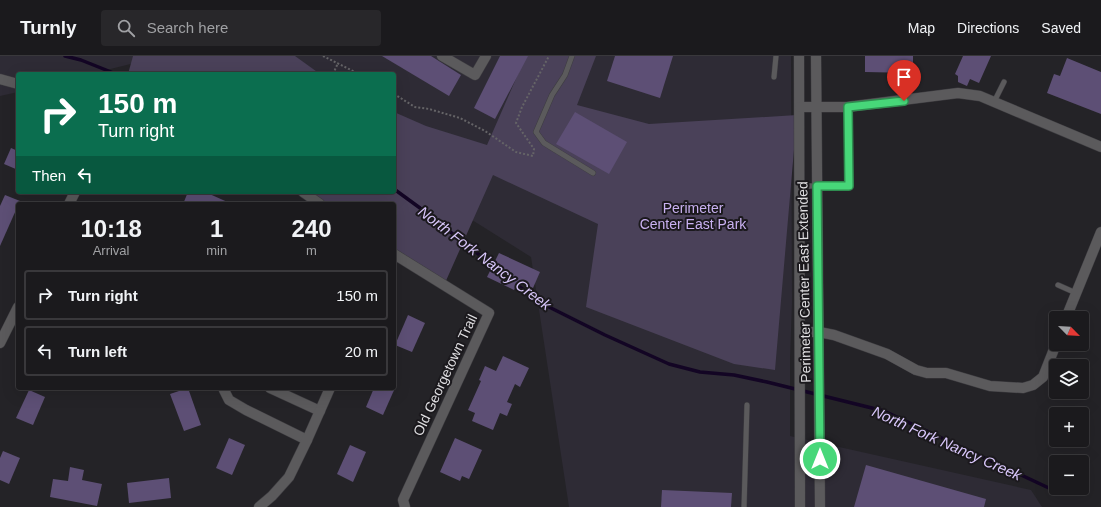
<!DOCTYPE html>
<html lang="en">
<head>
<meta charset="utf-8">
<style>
	body { margin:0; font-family:Arial,sans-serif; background:#28272a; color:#f1f3f6; height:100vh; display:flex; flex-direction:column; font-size:15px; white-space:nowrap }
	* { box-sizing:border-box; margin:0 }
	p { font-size:13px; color:#a0a1a4 }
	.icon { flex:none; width:22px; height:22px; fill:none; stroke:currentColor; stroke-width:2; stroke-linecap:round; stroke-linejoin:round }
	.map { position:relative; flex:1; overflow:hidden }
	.details { position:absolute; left:16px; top:146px; width:380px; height:188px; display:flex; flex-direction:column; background:#1b1a1d; border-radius:4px; box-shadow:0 4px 16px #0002,0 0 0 1px #39383b }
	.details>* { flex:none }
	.banner { position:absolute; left:16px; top:16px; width:380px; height:122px; border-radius:4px; box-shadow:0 4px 16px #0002,0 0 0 1px #39383b; background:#0b6e4f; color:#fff; overflow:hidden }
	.needle { width:26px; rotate:114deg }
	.controls { position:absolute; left:1049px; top:255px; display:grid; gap:8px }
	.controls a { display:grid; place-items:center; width:40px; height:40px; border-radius:4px; background:#1b1a1d; box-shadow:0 4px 16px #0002,0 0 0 1px #39383b; font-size:20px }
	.pin { position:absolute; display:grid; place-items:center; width:34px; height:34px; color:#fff; margin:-41px -17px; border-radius:50% 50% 50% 0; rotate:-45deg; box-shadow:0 0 4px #0007 }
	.pin .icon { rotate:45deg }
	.me { position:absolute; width:44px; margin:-22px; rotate:0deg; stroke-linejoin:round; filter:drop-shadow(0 0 3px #0008) }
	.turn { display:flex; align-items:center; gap:14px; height:84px; padding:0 16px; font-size:18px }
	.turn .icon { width:52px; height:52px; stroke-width:2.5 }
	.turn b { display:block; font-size:28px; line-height:34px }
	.then { display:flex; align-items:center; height:38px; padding:0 16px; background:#0003; gap:8px; font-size:15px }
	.eta { display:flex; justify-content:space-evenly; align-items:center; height:68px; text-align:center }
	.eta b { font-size:24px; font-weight:600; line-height:28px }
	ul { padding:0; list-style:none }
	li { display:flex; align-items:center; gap:12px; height:50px; margin:0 8px 6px; padding:0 8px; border:2px solid #39383b; border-radius:4px }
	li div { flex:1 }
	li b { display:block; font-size:15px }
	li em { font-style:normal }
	header { display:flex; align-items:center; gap:24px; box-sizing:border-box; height:56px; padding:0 20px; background:#1b1a1d; border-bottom:1px solid #39383b }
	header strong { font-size:19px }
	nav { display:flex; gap:22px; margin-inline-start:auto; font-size:14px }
	.search { width:280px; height:36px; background:#28272a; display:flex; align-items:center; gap:10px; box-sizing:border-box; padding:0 14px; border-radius:4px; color:#a0a1a4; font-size:15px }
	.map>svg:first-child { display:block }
	.built { fill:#2e2b35 }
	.green { fill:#4a4159 }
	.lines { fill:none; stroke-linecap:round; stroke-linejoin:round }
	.stream { stroke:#130524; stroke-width:3.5 }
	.building { fill:#5d4f75 }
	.service-casing { stroke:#3e3d41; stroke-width:6 }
	.minor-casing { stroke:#3e3d41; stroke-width:11 }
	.path { stroke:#656467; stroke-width:2; stroke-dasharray:2 2; stroke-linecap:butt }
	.service { stroke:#5b5a5c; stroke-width:5 }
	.minor { stroke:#5b5a5c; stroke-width:10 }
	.route-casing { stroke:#2e8c4f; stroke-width:10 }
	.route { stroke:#47d779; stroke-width:7 }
	.labels { text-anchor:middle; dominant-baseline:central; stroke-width:4; stroke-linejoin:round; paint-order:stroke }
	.park-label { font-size:14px; fill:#c9b1f1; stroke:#1b191d }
	.street-label { font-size:14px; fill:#dfdee1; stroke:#1b191d }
	.water-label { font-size:15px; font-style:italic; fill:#d8c6fa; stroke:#1b191d }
</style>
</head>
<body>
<header>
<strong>Turnly</strong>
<div class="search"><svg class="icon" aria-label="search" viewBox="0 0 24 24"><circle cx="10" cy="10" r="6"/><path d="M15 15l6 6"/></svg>Search here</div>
<nav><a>Map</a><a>Directions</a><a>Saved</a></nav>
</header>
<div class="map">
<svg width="1101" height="451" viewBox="0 0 1101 451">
	<rect width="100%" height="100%" fill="#242327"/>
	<!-- built -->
	<g class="built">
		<path d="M0,0h163l-73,18h-72v18l-18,4z"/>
		<path d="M210,0h581l1,246 -2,57v77l241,54 11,17h-473l-38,-250 -137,-86v-97h-156z"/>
	</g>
	<!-- green -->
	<g class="green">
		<path d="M133,0h162l25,18h-192z"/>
		<path d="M526,0h70l-19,49 72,19 148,-9 -22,255 -41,-6 -148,-57 12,-83 -105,-49 -48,108 -51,-34v-45h-77l-21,-12h98v-80l32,14 61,19z"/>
	</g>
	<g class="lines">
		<!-- stream -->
		<g class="stream">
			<path d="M65,0l16,4 35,14"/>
			<path d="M394,133l26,19 76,60"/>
			<path d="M513,226l28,21 64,32 64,29 31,8 34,3 33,7 117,29 167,78"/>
		</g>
	</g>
	<!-- building -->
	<g class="building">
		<path d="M382,0h49l30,19 -12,21z"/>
		<path d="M500,0h28l-33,63 -21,-11z"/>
		<path d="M615,0h58l-13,42 -53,-17z"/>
		<path d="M865,0h48v17l-48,-1z"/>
		<path d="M963,0h28l-12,27 -9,-4 -3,7 -9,-4v-6l-3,-2z"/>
		<path d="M1067,2l34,14v42l-54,-21 7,-19 6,2z"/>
		<path d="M575,56l52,30 -18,32 -53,-30z"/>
		<path d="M11,92l7,3v19l-14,-6z"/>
		<path d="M188,136h17l27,12h-49z"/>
		<path d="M5,139l15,6 -20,45v-40z"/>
		<path d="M499,197l41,19 -7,16 -14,-7 -5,9 -27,-13z"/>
		<path d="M408,259l17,8 -13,29 -17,-7z"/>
		<path d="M503,300l26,12 -9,19 -5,-3 -8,18 5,2 -5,12 -7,-3 -7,17 -21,-9 3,-8 -7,-3 13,-29 -2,-1 6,-14 11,5z"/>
		<path d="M188,332l13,37 -17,6 -14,-37z"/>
		<path d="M374,332h21l-12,27 -17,-8z"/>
		<path d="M29,334l16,7 -12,28 -17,-7z"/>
		<path d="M229,382l16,7 -13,30 -16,-7z"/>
		<path d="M455,382l27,12 -13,29 -7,-3 -2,5 -20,-9z"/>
		<path d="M350,389l16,7 -13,30 -16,-8z"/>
		<path d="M3,395l17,7 -11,26 -9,-4v-22z"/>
		<path d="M866,409l120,34 -2,8h-130z"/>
		<path d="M70,411l14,3 -2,10 20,4 -5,22 -47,-9 3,-18 15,2z"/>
		<path d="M169,422l2,20 -42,5 -2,-20z"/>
		<path d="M662,434l70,3 -1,14h-70z"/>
	</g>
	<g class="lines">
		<!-- service casing -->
		<g class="service-casing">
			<g id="service">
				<path d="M572,0l-7,19 -13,20 -16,37 8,11 49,30"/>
				<path d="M774,21l2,-21"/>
				<path d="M994,46l10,-20"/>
				<path d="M800,130h49l-2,-79"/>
				<path d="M1058,229l18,8"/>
				<path d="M744,451l3,-102"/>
			</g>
		</g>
		<!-- minor casing -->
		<g class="minor-casing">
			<g id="minor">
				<path d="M442,0l33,19 11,-19"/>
				<path d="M799,0l1,451"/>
				<path d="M816,0l4,451"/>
				<path d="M0,23l18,5"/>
				<path d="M800,51h47l111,-14 22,3 121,51"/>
				<path d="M303,136l17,12"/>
				<path d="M69,148l6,-12"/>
				<path d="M394,198l95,59 -86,187 2,7"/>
				<path d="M1066,262l35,-86"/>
				<path d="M800,276h19l15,3 53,19 29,16 11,3h19l44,13 33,2 10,-3 10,-8 13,-33"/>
				<path d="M0,287l18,-36"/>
				<path d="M225,332l-1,2 5,10 17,10 61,30"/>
				<path d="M270,332l50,23"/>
				<path d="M259,451l13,-11 17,-19 18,-37 23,-52"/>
			</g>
		</g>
		<!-- path -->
		<g class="path">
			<path d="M323,0l36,18"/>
			<path d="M333,18l5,-11"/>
			<path d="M394,38l21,13 14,2 31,9 25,13 31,21 17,4 1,-7 -18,-26 6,-16 27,-51"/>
		</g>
		<!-- service -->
		<use href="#service" class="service"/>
		<!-- minor -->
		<use href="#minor" class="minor"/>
	</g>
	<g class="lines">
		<!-- route casing -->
		<g class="route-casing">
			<path id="route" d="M820,403l-3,-273h32l-1,-79 56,-6"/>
		</g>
		<!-- route -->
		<use href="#route" class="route"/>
	</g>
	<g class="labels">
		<!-- park labels -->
		<g class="park-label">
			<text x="693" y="152">Perimeter<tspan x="693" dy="16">Center East Park</tspan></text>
		</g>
		<!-- street labels -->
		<g class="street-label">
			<text transform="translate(804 226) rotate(-91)">Perimeter Center East Extended</text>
			<text transform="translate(445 319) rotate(-65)">Old Georgetown Trail</text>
		</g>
		<!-- water labels -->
		<g class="water-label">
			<text transform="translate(485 202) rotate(37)">North Fork Nancy Creek</text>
			<text transform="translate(947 387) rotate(24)">North Fork Nancy Creek</text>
		</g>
	</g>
</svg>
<div class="controls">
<a><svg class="needle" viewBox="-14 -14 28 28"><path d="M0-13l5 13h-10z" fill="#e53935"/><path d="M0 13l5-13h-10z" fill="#a0a1a4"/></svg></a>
<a><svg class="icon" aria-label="layers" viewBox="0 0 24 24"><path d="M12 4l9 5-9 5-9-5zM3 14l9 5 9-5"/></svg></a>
<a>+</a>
<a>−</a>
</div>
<div class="pin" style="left:904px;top:45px;background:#d93025"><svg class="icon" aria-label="arrive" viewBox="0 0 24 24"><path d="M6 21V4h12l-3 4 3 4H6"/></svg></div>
<svg class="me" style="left:820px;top:403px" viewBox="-20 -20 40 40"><circle r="17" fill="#47d779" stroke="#fff" stroke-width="3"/><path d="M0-11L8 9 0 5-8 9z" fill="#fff"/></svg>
<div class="banner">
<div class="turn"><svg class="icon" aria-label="right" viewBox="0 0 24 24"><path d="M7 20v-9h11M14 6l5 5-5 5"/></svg><div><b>150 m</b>Turn right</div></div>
<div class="then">Then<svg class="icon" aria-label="left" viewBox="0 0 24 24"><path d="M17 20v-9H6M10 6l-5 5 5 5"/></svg></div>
</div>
<section class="details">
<div class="eta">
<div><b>10:18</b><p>Arrival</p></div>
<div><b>1</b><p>min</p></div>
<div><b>240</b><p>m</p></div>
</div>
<ul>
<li><svg class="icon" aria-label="right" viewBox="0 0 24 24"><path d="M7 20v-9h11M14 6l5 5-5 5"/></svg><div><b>Turn right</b></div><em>150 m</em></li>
<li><svg class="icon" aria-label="left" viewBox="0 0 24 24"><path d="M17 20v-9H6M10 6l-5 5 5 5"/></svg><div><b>Turn left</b></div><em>20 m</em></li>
</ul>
</section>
</div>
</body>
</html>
